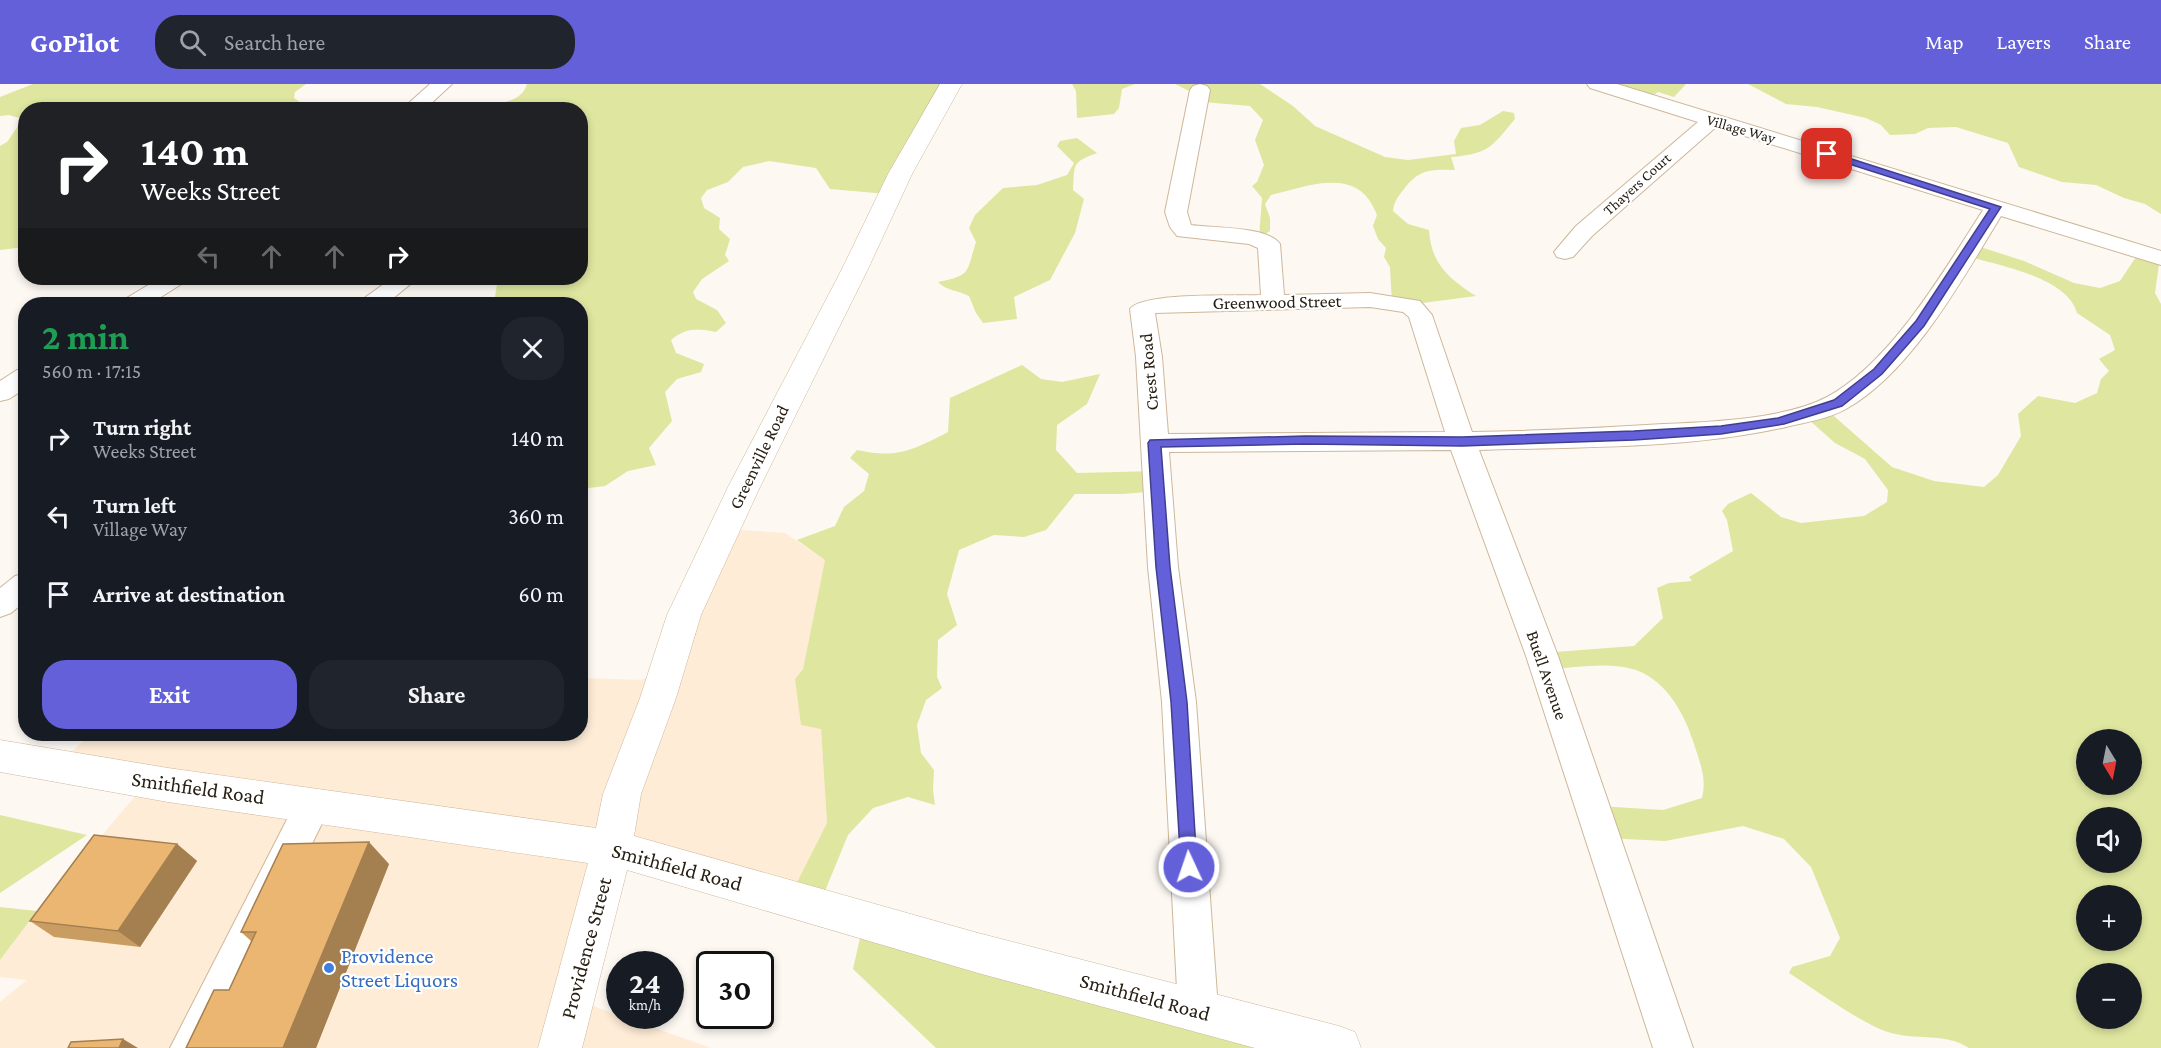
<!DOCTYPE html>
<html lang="en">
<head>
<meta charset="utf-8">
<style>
	body { margin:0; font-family:"Crimson Pro",serif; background:#20242c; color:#f1f3f6; height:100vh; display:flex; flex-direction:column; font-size:22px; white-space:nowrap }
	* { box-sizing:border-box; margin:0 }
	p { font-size:20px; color:#9ea1a6 }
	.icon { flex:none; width:33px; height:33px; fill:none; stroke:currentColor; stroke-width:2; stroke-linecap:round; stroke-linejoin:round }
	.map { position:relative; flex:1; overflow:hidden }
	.sheet { position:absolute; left:18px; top:213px; width:570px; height:444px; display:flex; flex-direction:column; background:#171b24; border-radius:24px; box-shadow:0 3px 9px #0003 }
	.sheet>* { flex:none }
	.top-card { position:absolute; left:18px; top:18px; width:570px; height:183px; border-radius:24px; box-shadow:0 3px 9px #0003; background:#202124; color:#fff; overflow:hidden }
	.needle { width:39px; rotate:170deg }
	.controls { position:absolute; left:2076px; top:645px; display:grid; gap:12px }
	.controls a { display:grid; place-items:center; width:66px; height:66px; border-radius:50%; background:#171b24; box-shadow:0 3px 9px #0003; font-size:30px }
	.speed { position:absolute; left:606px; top:867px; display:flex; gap:12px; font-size:30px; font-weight:700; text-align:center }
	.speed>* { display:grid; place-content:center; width:78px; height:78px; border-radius:50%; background:#171b24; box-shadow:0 3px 9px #0003; line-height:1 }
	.speed small { font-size:15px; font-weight:400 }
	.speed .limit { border:3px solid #111; border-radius:9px; background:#fff; color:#111 }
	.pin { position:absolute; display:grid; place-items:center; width:51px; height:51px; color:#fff; margin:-26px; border-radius:12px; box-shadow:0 3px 9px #0006 }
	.me { position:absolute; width:66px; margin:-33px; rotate:357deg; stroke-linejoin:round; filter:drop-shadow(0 0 4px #0008) }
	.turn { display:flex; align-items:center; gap:21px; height:126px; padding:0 24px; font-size:27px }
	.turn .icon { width:78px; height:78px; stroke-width:2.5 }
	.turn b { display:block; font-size:42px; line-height:51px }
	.lanes { display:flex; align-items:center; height:57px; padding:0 24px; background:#0003; justify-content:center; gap:30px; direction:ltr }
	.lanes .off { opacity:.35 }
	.round { display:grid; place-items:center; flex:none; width:63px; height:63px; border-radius:24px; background:#20242c }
	.summary { display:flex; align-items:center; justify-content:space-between; height:102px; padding:0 24px }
	h1 { font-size:36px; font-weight:700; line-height:45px; color:#1e9e55 }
	.primary-button { display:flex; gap:12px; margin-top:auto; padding:12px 24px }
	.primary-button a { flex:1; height:69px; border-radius:24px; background:#6460d9; color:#fff; font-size:24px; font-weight:700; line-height:69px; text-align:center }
	.primary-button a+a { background:#20242c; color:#f1f3f6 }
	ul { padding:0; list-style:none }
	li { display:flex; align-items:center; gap:18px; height:78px; padding:0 24px }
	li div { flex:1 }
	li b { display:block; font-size:22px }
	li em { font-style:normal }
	header { display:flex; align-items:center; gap:36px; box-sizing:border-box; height:84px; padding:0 30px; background:#6460d9; color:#fff }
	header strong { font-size:28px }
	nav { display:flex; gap:33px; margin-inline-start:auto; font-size:21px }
	.search { width:420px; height:54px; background:#20242c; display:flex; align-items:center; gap:15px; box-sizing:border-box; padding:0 21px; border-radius:24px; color:#9ea1a6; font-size:22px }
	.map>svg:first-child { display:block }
	.built { fill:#feecd7 }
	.green { fill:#dfe6a0; fill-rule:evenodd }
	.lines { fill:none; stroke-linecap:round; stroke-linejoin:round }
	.minor-casing { stroke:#ceb79a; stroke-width:2 }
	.major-casing { stroke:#ceb79a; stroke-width:1 }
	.minor { fill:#fff; fill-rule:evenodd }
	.major { fill:#fff; fill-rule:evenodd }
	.wall { fill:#c99d62 }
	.shaded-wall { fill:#a47f50 }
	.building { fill:#eab672; stroke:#a47f50; stroke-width:1.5 }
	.route { fill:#6460d9; stroke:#413e8d; stroke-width:1.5 }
	.shop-dot { fill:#3f7fe0; stroke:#fff; stroke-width:2 }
	.labels { text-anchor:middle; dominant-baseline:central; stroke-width:4.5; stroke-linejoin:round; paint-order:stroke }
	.far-street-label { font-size:15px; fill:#282014; stroke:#fff }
	.street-label { font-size:18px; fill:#282014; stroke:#fff }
	.near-street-label { font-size:21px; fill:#282014; stroke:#fff }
	.near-shop-label { font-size:21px; fill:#366cbe; stroke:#fff; text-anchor:start }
</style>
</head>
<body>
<header>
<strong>GoPilot</strong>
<div class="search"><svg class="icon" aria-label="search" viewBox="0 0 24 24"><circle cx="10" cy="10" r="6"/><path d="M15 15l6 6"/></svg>Search here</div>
<nav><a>Map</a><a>Layers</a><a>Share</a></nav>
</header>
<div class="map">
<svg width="2161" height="964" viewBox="0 0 2161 964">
	<rect width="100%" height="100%" fill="#fdf8f2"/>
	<!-- built -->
	<path class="built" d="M727,445l58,4 40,27 -22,109 -8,10 26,50 6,94 -39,77 -165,-45 -47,145 135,48h-711v-46l27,-22 -27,-3v-17l37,-49 107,-125 -88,-18 34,-34h490l1,-56 60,2 17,-7z"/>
	<!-- green -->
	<g class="green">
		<path d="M33,0h273l-11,8 -1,6 7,5 -15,6 -260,1 -1,137 -25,3v-104l7,-4 16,-23 -14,-4 -9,1v-19z"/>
		<path d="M527,0h422l-62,110 -57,-5 -14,-21 -47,-7 -26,6 -15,15 -21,8 -6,8 3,10 16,10 -1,11 11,10 -5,16 4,6 -27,18 -9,13 3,7 21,11 9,13 -10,9c-19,-4 -30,-4 -45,8l5,13 28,11 -3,8 -24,7 -12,13 7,29 -23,27 7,17 -28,6 -23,15 -24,3 -1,-185h-92l7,-7 3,-19h82v-168l-55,-1 -28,-5c13,-3 26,-6 30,-20z"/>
		<path d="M1072,0h63l-13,5 -3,19 -5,6 -37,4 -1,-27z"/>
		<path d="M1175,0h85l33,22 22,20 70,31 23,3 48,-6 -2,-13 7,-13 19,-3 23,-14 11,2 1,6c-23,27 -25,35 -64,38l4,13c-24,-1 -36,-1 -51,19 -6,8 -10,12 -11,22l15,13 21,6c2,34 20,49 47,66l-76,10 -8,-2 -2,-37 -6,-10 2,-9 -8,-9 -5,-13 4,-11c-3,-7 -7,-15 -12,-20 -23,-24 -67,-6 -94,0l-6,9 5,14v13l-11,7 3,-40 -10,-12 5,-4 7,-17 -9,-25 8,-20 -13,-14 -47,-4 -4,-6z"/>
		<path d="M1602,0h84l-12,13 -16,-5 -9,6z"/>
		<path d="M1748,0h413v130l-16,-10 -21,-6 -28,-13 -34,-3 -43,-15 -11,-24 -52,-16 -28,1 -13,6 -25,1 -9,-10 -15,-7 -49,-11 -31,-3z"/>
		<path d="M1077,54l20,15c-26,10 -22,10 -24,37l11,9 -9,34 -25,47 -36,17 3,22 -34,4 -7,-10 -7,-17c-12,-6 -22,-5 -31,-14 34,-7 28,-9 38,-40l-7,-14 6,-13 28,-27 34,-3 30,-10 7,-12 -17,-17 3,-5z"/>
		<path d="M1968,159l56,18 50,22 26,5 20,-7 20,-30 20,6 -5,36 6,11v744h-192c-24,-16 -54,-7 -81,-16 -28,-9 -72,-42 -99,-59l3,-6 38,-11 10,-18 -29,-71 -27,-28 -41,-13 -78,15 -60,-3 -7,-32 65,4 39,-12c5,-20 -2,-35 -8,-54 -9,-29 -27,-63 -58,-74 -27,-9 -61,-2 -89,-1l8,-17 79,-6 29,-28 -6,-30 12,-5 23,-2 -3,-4 44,-26 -6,-31 -5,-9 6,-7 23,-11 30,24 20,6 63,-7 23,-14 1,-12 -23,-31 -30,-16 -27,-24 19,-9 65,57 42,14 50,6 14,-12 23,-39 -3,-22 20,-18 37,7 22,-10 4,-14 8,-8 -10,-12 16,-9 -5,-15 -33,-22c-10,-37 -82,-48 -114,-58zM2086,656h46v44h-46zM2086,734h46v44h-46zM2086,812h46v44h-46zM2086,890h46v44h-46z"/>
		<path d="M1022,281l19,14 21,3 38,-8 -13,30 -30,21 -1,25 21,23 80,-2 1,20 -35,3h-48l-29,36 -22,7 -30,-2 -35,15 -12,44 10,31 -19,15 -1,37 5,11 -16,12 -9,25 4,28 13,17 -1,20 2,15 -27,-8 -35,11 -25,27 -30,73 -30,-8 39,-77 -6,-94 -20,-4 -6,-46 8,-10 22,-109 -28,-20 38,-14 9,-19 20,-16 5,-17 -19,-16 7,-8c40,9 56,0 91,-18l2,-34z"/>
		<path d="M0,731l87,20 -87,58z"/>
		<path d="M0,823l37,4 -37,49z"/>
		<path d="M863,841l456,123h-383l-83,-79z"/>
	</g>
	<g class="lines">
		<!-- minor casing -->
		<g class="minor-casing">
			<g id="minor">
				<path d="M430,0h22l-28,26h-23z"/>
				<path d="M1200,0l7,2 3,4 -23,122 4,13c21,3 77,1 89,19l4,51 86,-2 50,8 12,14 40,117c64,-1 127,-4 191,-8 47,-2 123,-5 164,-27 64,-34 118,-128 156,-187l-267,-83 -124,109 -19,21 -8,2 -8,-2 -3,-5 22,-26 122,-104 -108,-34 -3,-4h30l544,167v14l-160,-49c-38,62 -89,156 -155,193 -16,9 -38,13 -56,17 -96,23 -212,21 -311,24l79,206 135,392h-40l-127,-392 -75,-206 -282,2 9,115 18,135 22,307 -6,14 -14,6 -14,-6 -6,-14 -16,-307 -14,-135 -12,-210 -6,-48c12,-17 107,-13 131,-14l-3,-47 -9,-4 -72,-8 -7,-9 -5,-15 25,-122 3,-4zM1370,223l33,5 6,5 36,115 -277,2 -6,-77 -7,-44z"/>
				<path d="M160,194h27l-4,5 -33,21h-28l3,-5z"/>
				<path d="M392,194h26l-32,26h-26l3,-5z"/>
				<path d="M26,284v20l-17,11 -9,2v-20l17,-11z"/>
				<path d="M26,489v28l-15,12 -11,4v-29l15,-12z"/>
				<path d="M313,706l13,4 5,11 -119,243h-42l130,-254z"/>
			</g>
		</g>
		<!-- major casing -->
		<g class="major-casing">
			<path id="major" d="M940,0h22l-50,90 -44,95 -108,218 -59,128 -25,83 -35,96 -7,42 344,97 361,93 16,6 6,16h-106l-277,-75 -351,-103 -45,178h-44l50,-185 -420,-61 -168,-30v-32l168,28 428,60 7,-34 37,-96 27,-83 61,-128 114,-218 46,-95z"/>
		</g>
		<!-- minor -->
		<use href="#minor" class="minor"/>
		<!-- major -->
		<use href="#major" class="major"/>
	</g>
	<!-- wall -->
	<g class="wall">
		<path d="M177,760l20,17 -57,86 -86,-10 -24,-16z"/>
		<path d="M389,780l-73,184h-130l43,-58 22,-49 -10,-9z"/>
	</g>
	<!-- shaded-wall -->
	<g class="shaded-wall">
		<path d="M369,758l20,22 -73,184h-33z"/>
		<path d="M177,760l20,17 -57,86 -22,-16z"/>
		<path d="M123,955l15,9h-19z"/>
	</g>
	<!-- building -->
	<g class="building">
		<path d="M94,751l83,9 -59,87 -88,-10z"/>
		<path d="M369,758l-86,206h-97l28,-58h15l27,-58h-15l42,-88z"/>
		<path d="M123,955l-4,9h-51l3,-6z"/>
	</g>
	<!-- route -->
	<path class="route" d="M1824,68h6l171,55 -77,119 -42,48 -40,32 -58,18 -63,10 -87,6 -172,6 -157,-2 -144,3 9,120 17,135 10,165 -2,6 -6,2 -6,-2 -2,-6 -10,-165 -15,-135 -8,-124 2,-3 155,-4 157,1 172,-6 87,-5 57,-8 56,-18 40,-31 42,-48 74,-112 -166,-53z"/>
	<!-- markers -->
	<circle class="shop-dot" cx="329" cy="884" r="6"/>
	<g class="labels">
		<!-- far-street labels -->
		<g class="far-street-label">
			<text transform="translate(1741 45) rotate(16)">Village Way</text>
			<text transform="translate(1637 100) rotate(-42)">Thayers Court</text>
		</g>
		<!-- street labels -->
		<g class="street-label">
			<text transform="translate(1277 218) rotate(-1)">Greenwood Street</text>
			<text transform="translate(1149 288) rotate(-95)">Crest Road</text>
			<text transform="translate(759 373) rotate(-64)">Greenville Road</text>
			<text transform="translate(1547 591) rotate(71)">Buell Avenue</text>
		</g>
		<!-- near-street labels -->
		<g class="near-street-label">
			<text transform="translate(198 704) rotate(8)">Smithfield Road</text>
			<text transform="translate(677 783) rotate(15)">Smithfield Road</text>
			<text transform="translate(586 864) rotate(-75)">Providence Street</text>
			<text transform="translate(1145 913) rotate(15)">Smithfield Road</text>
		</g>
		<!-- near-shop labels -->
		<g class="near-shop-label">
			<text x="341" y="872">Providence<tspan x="341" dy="24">Street Liquors</tspan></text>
		</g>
	</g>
</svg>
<div class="controls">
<a><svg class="needle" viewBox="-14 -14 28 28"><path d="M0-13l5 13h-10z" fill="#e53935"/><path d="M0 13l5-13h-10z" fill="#9ea1a6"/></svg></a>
<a><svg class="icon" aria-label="sound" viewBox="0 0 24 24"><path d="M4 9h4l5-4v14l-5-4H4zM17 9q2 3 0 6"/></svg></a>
<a>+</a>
<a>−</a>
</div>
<div class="speed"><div>24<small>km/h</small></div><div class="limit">30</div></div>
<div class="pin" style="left:1827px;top:70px;background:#d93025"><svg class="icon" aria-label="arrive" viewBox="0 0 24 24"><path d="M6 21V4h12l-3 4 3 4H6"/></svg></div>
<svg class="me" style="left:1189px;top:783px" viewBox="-20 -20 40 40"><circle r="17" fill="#6460d9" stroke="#fff" stroke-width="3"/><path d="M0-11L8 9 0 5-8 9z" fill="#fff"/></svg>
<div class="top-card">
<div class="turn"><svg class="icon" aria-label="right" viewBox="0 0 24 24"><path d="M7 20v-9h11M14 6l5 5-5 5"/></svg><div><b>140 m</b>Weeks Street</div></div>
<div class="lanes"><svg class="icon off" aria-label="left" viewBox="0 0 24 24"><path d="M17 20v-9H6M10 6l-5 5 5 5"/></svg><svg class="icon off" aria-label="ahead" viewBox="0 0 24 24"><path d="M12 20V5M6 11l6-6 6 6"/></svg><svg class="icon off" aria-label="ahead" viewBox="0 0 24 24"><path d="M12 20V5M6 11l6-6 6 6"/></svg><svg class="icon" aria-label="right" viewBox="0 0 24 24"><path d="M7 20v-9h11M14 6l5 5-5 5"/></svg></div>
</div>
<section class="sheet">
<div class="summary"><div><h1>2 min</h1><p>560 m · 17:15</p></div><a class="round"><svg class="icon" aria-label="close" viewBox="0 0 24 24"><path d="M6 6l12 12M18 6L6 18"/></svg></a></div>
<ul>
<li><svg class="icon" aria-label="right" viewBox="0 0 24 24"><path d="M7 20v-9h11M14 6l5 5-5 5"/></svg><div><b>Turn right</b><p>Weeks Street</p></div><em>140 m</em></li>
<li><svg class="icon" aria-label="left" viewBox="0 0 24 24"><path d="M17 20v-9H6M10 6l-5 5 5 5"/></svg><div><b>Turn left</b><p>Village Way</p></div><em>360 m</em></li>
<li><svg class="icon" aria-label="arrive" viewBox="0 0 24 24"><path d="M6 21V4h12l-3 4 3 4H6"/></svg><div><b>Arrive at destination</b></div><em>60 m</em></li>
</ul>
<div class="primary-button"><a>Exit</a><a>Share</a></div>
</section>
</div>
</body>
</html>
